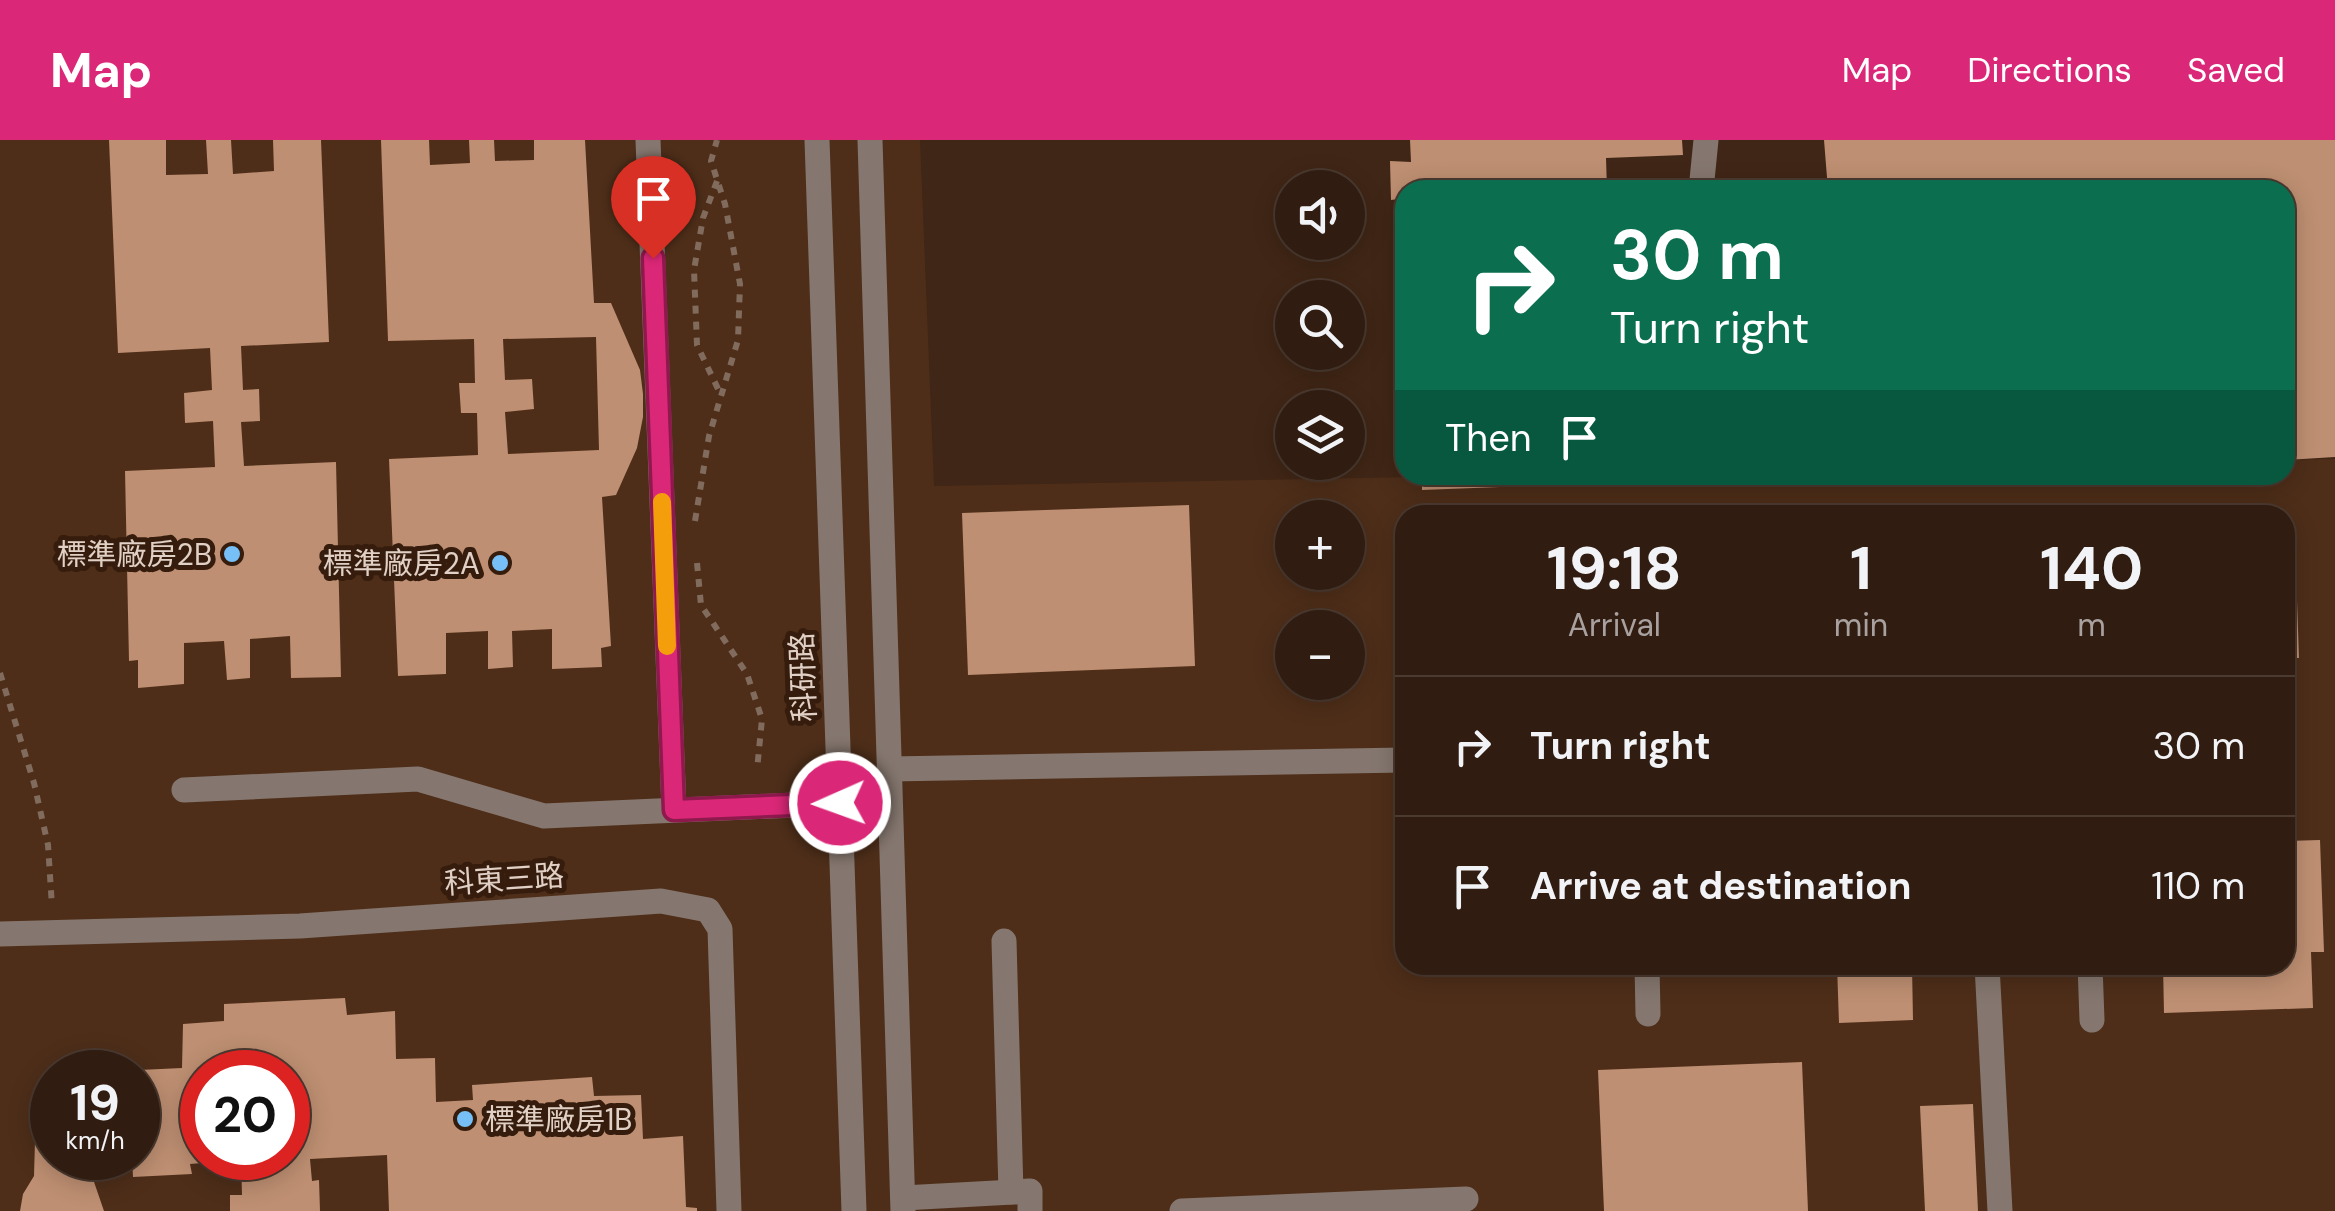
<!DOCTYPE html>
<html lang="en">
<head>
<meta charset="utf-8">
<style>
	body { margin:0; font-family:"DM Sans","Noto Sans TC",sans-serif; background:#3c291e; color:#f1f3f6; height:100vh; display:flex; flex-direction:column; font-size:38px; white-space:nowrap }
	* { box-sizing:border-box; margin:0 }
	p { font-size:32px; color:#a8a19f }
	.icon { flex:none; width:55px; height:55px; fill:none; stroke:currentColor; stroke-width:2; stroke-linecap:round; stroke-linejoin:round }
	.map { position:relative; flex:1; overflow:hidden }
	.side { position:absolute; left:1395px; top:365px; width:900px; height:470px; display:flex; flex-direction:column; background:#301c10; border-radius:30px; box-shadow:0 5px 25px #0003,0 0 0 2px #4b3a30 }
	.side>* { flex:none }
	.hud { position:absolute; left:1395px; top:40px; width:900px; height:305px; border-radius:30px; box-shadow:0 5px 25px #0003,0 0 0 2px #4b3a30; background:#0b6e4f; color:#fff; overflow:hidden }
	.tools { position:absolute; left:1275px; top:30px; display:grid; gap:20px }
	.tools a { display:grid; place-items:center; width:90px; height:90px; border-radius:50%; background:#301c10; box-shadow:0 5px 25px #0003,0 0 0 2px #4b3a30; font-size:50px }
	.speed { position:absolute; left:30px; top:910px; display:flex; gap:20px; font-size:50px; font-weight:700; text-align:center }
	.speed>* { display:grid; place-content:center; width:130px; height:130px; border-radius:50%; background:#301c10; box-shadow:0 5px 25px #0003,0 0 0 2px #4b3a30; line-height:1 }
	.speed small { font-size:25px; font-weight:400 }
	.speed .limit { border:15px solid #d22; background:#fff; color:#111 }
	.pin { position:absolute; display:grid; place-items:center; width:85px; height:85px; color:#fff; margin:-102px -42px; border-radius:50% 50% 50% 0; rotate:-45deg; box-shadow:0 0 10px #0007 }
	.pin .icon { rotate:45deg }
	.me { position:absolute; width:110px; margin:-55px; rotate:268deg; stroke-linejoin:round; filter:drop-shadow(0 0 8px #0008) }
	.turn { display:flex; align-items:center; gap:35px; height:210px; padding:0 50px; font-size:45px }
	.turn .icon { width:130px; height:130px; stroke-width:2.5 }
	.turn b { display:block; font-size:70px; line-height:85px }
	.then { display:flex; align-items:center; height:95px; padding:0 50px; background:#0003; gap:20px; font-size:38px }
	.eta { display:flex; justify-content:space-evenly; align-items:center; height:170px; text-align:center }
	.eta b { font-size:60px; font-weight:700; line-height:70px }
	ul { padding:0; list-style:none }
	li { display:flex; align-items:center; gap:30px; height:140px; padding:0 50px; border-top:2px solid #4b3a30 }
	li div { flex:1 }
	li b { display:block; font-size:38px }
	li em { font-style:normal }
	header { display:flex; align-items:center; gap:60px; box-sizing:border-box; height:140px; padding:0 50px; background:#db2777; color:#fff }
	header strong { font-size:48px }
	nav { display:flex; gap:55px; margin-inline-start:auto; font-size:35px }
	.map>svg:first-child { display:block }
	.built { fill:#4e2e19; fill-rule:evenodd }
	.building { fill:#be8f72; fill-rule:evenodd }
	.lines { fill:none; stroke-linecap:round; stroke-linejoin:round }
	.path { stroke:#816b5d; stroke-width:6; stroke-dasharray:8 8; stroke-linecap:butt }
	.minor { stroke:#85776f; stroke-width:25 }
	.route-casing { stroke:#8e194d; stroke-width:25 }
	.route { stroke:#db2777; stroke-width:18 }
	.slow { stroke:#f59e0b; stroke-width:18 }
	.poi-dot { fill:#76c0f7; stroke:#351c0c; stroke-width:4 }
	.labels { text-anchor:middle; dominant-baseline:central; stroke-width:10; stroke-linejoin:round; paint-order:stroke }
	.poi-label { font-size:30px; fill:#e1d0c6; stroke:#351c0c; text-anchor:end }
	.street-label { font-size:30px; fill:#e1d0c6; stroke:#351c0c }
</style>
</head>
<body>
<header>
<strong>Map</strong>
<nav><a>Map</a><a>Directions</a><a>Saved</a></nav>
</header>
<div class="map">
<svg width="2335" height="1071" viewBox="0 0 2335 1071">
	<rect width="100%" height="100%" fill="#402616"/>
	<!-- built -->
	<path class="built" d="M0,0h920l14,346 585,-11h766v-15l50,-1v752h-2335zM1405,375h880v450h-880zM1292,378h56v54h-56zM1292,488h56v54h-56zM52,932h86v86h-86zM202,932h86v86h-86z"/>
	<!-- building -->
	<g class="building">
		<path d="M109,0h57v35l42,-1 -2,-34h25l2,34 41,-3 -1,-31h48l8,202 -88,4 2,44 16,-1 1,32 -19,1 3,44 92,-4 5,215 -50,1 -1,-42 -40,3v39l-23,2 -3,-39 -40,2v41l-46,4v-28l-9,1 -4,-190 90,-4 -2,-46 -28,2 -1,-30 28,-3 -2,-42 -92,5z"/>
		<path d="M381,0h48l1,25 40,-2 -1,-23h25l1,21 39,-1v-20h51l9,163h17l29,67 3,24v23l-6,31 -21,47 -14,2 9,149 -10,2 1,19 -50,2v-40l-40,2 1,36 -25,2v-38l-42,2v41l-48,2 -9,-217 89,-4 -1,-42h-16l-2,-30h16l-1,-44 -86,2zM596,197l3,113 -91,4 -3,-42 29,-3 -2,-30 -27,1 -2,-41z"/>
		<path d="M1410,0h272l1,15 -77,3 1,32h-202v8l-14,2 -1,-39 21,1z"/>
		<path d="M1824,0h511v317l-50,3v-270h-457z"/>
		<path d="M1393,150h12v96l-8,1z"/>
		<path d="M1422,335h153v9l-153,6z"/>
		<path d="M1852,335h137v3l-136,8z"/>
		<path d="M1189,365l6,161 -227,9 -6,-162z"/>
		<path d="M2285,403h10l4,115h-14z"/>
		<path d="M2320,700l4,112h-13l2,56 -149,5 -1,-48h122v-124z"/>
		<path d="M1837,825h75l1,55 -74,3z"/>
		<path d="M345,858l2,17 48,-4 1,48 39,-1 1,44 37,-2 -1,-15 120,-8 2,19 47,-1 2,44 40,-3 3,71 11,1v3h-308l-2,-56 -77,4 2,22 7,-1 1,31h-90v-16h12l-1,-37h47v-86h-86v86h37v2l-49,4 2,10 -59,3 -1,-19h6v-21h3l-2,-67 43,-2 1,-44 41,-3v-17z"/>
		<path d="M1802,922l6,149h-204l-6,-141z"/>
		<path d="M1973,964l5,107h-53l-5,-105z"/>
		<path d="M35,1001h17v17h32l1,21h8l11,32h-84l3,-17 11,-18z"/>
	</g>
	<g class="lines">
		<!-- path -->
		<g class="path">
			<path d="M717,41l-14,37 -9,52 3,75 23,48"/>
			<path d="M695,381l14,-85 29,-96 2,-56 -15,-80 -14,-43 6,-21"/>
			<path d="M697,423l4,42 46,69 15,45 -5,51"/>
			<path d="M0,533l34,110 14,62 4,61"/>
		</g>
		<!-- minor -->
		<g class="minor">
			<path d="M648,0l26,670"/>
			<path d="M817,0l37,1071"/>
			<path d="M870,0l33,1071"/>
			<path d="M1701,50l5,-50"/>
			<path d="M890,629l515,-9"/>
			<path d="M184,650l234,-11 126,37 296,-13"/>
			<path d="M0,794l300,-8 361,-25 47,9 12,19 9,282"/>
			<path d="M1004,801l7,251"/>
			<path d="M1647,825l1,49"/>
			<path d="M1987,825l13,246"/>
			<path d="M2090,825l2,55"/>
			<path d="M903,1058l127,-7v20"/>
			<path d="M1182,1071l284,-12"/>
		</g>
	</g>
	<g class="lines">
		<!-- route casing -->
		<g class="route-casing">
			<path id="route" d="M653,118l21,552 166,-7"/>
		</g>
		<!-- route -->
		<use href="#route" class="route"/>
		<!-- slow -->
		<path class="slow" d="M662,362l5,144"/>
	</g>
	<!-- markers -->
	<g class="poi-dot">
		<circle cx="232" cy="414" r="10"/>
		<circle cx="500" cy="423" r="10"/>
		<circle cx="465" cy="979" r="10"/>
	</g>
	<g class="labels">
		<!-- poi labels -->
		<g class="poi-label">
			<text x="212" y="414">標準廠房2B</text>
			<text x="480" y="423">標準廠房2A</text>
			<text x="485" y="979" text-anchor="start">標準廠房1B</text>
		</g>
		<!-- street labels -->
		<g class="street-label">
			<text transform="translate(803 537) rotate(-92)">科研路</text>
			<text transform="translate(504 739) rotate(-4)">科東三路</text>
		</g>
	</g>
</svg>
<div class="tools">
<a><svg class="icon" aria-label="sound" viewBox="0 0 24 24"><path d="M4 9h4l5-4v14l-5-4H4zM17 9q2 3 0 6"/></svg></a>
<a><svg class="icon" aria-label="search" viewBox="0 0 24 24"><circle cx="10" cy="10" r="6"/><path d="M15 15l6 6"/></svg></a>
<a><svg class="icon" aria-label="layers" viewBox="0 0 24 24"><path d="M12 4l9 5-9 5-9-5zM3 14l9 5 9-5"/></svg></a>
<a>+</a>
<a>−</a>
</div>
<div class="speed"><div>19<small>km/h</small></div><div class="limit">20</div></div>
<div class="pin" style="left:653px;top:118px;background:#d93025"><svg class="icon" aria-label="arrive" viewBox="0 0 24 24"><path d="M6 21V4h12l-3 4 3 4H6"/></svg></div>
<svg class="me" style="left:840px;top:663px" viewBox="-20 -20 40 40"><circle r="17" fill="#db2777" stroke="#fff" stroke-width="3"/><path d="M0-11L8 9 0 5-8 9z" fill="#fff"/></svg>
<div class="hud">
<div class="turn"><svg class="icon" aria-label="right" viewBox="0 0 24 24"><path d="M7 20v-9h11M14 6l5 5-5 5"/></svg><div><b>30 m</b>Turn right</div></div>
<div class="then">Then<svg class="icon" aria-label="arrive" viewBox="0 0 24 24"><path d="M6 21V4h12l-3 4 3 4H6"/></svg></div>
</div>
<section class="side">
<div class="eta">
<div><b>19:18</b><p>Arrival</p></div>
<div><b>1</b><p>min</p></div>
<div><b>140</b><p>m</p></div>
</div>
<ul>
<li><svg class="icon" aria-label="right" viewBox="0 0 24 24"><path d="M7 20v-9h11M14 6l5 5-5 5"/></svg><div><b>Turn right</b></div><em>30 m</em></li>
<li><svg class="icon" aria-label="arrive" viewBox="0 0 24 24"><path d="M6 21V4h12l-3 4 3 4H6"/></svg><div><b>Arrive at destination</b></div><em>110 m</em></li>
</ul>
</section>
</div>
</body>
</html>
